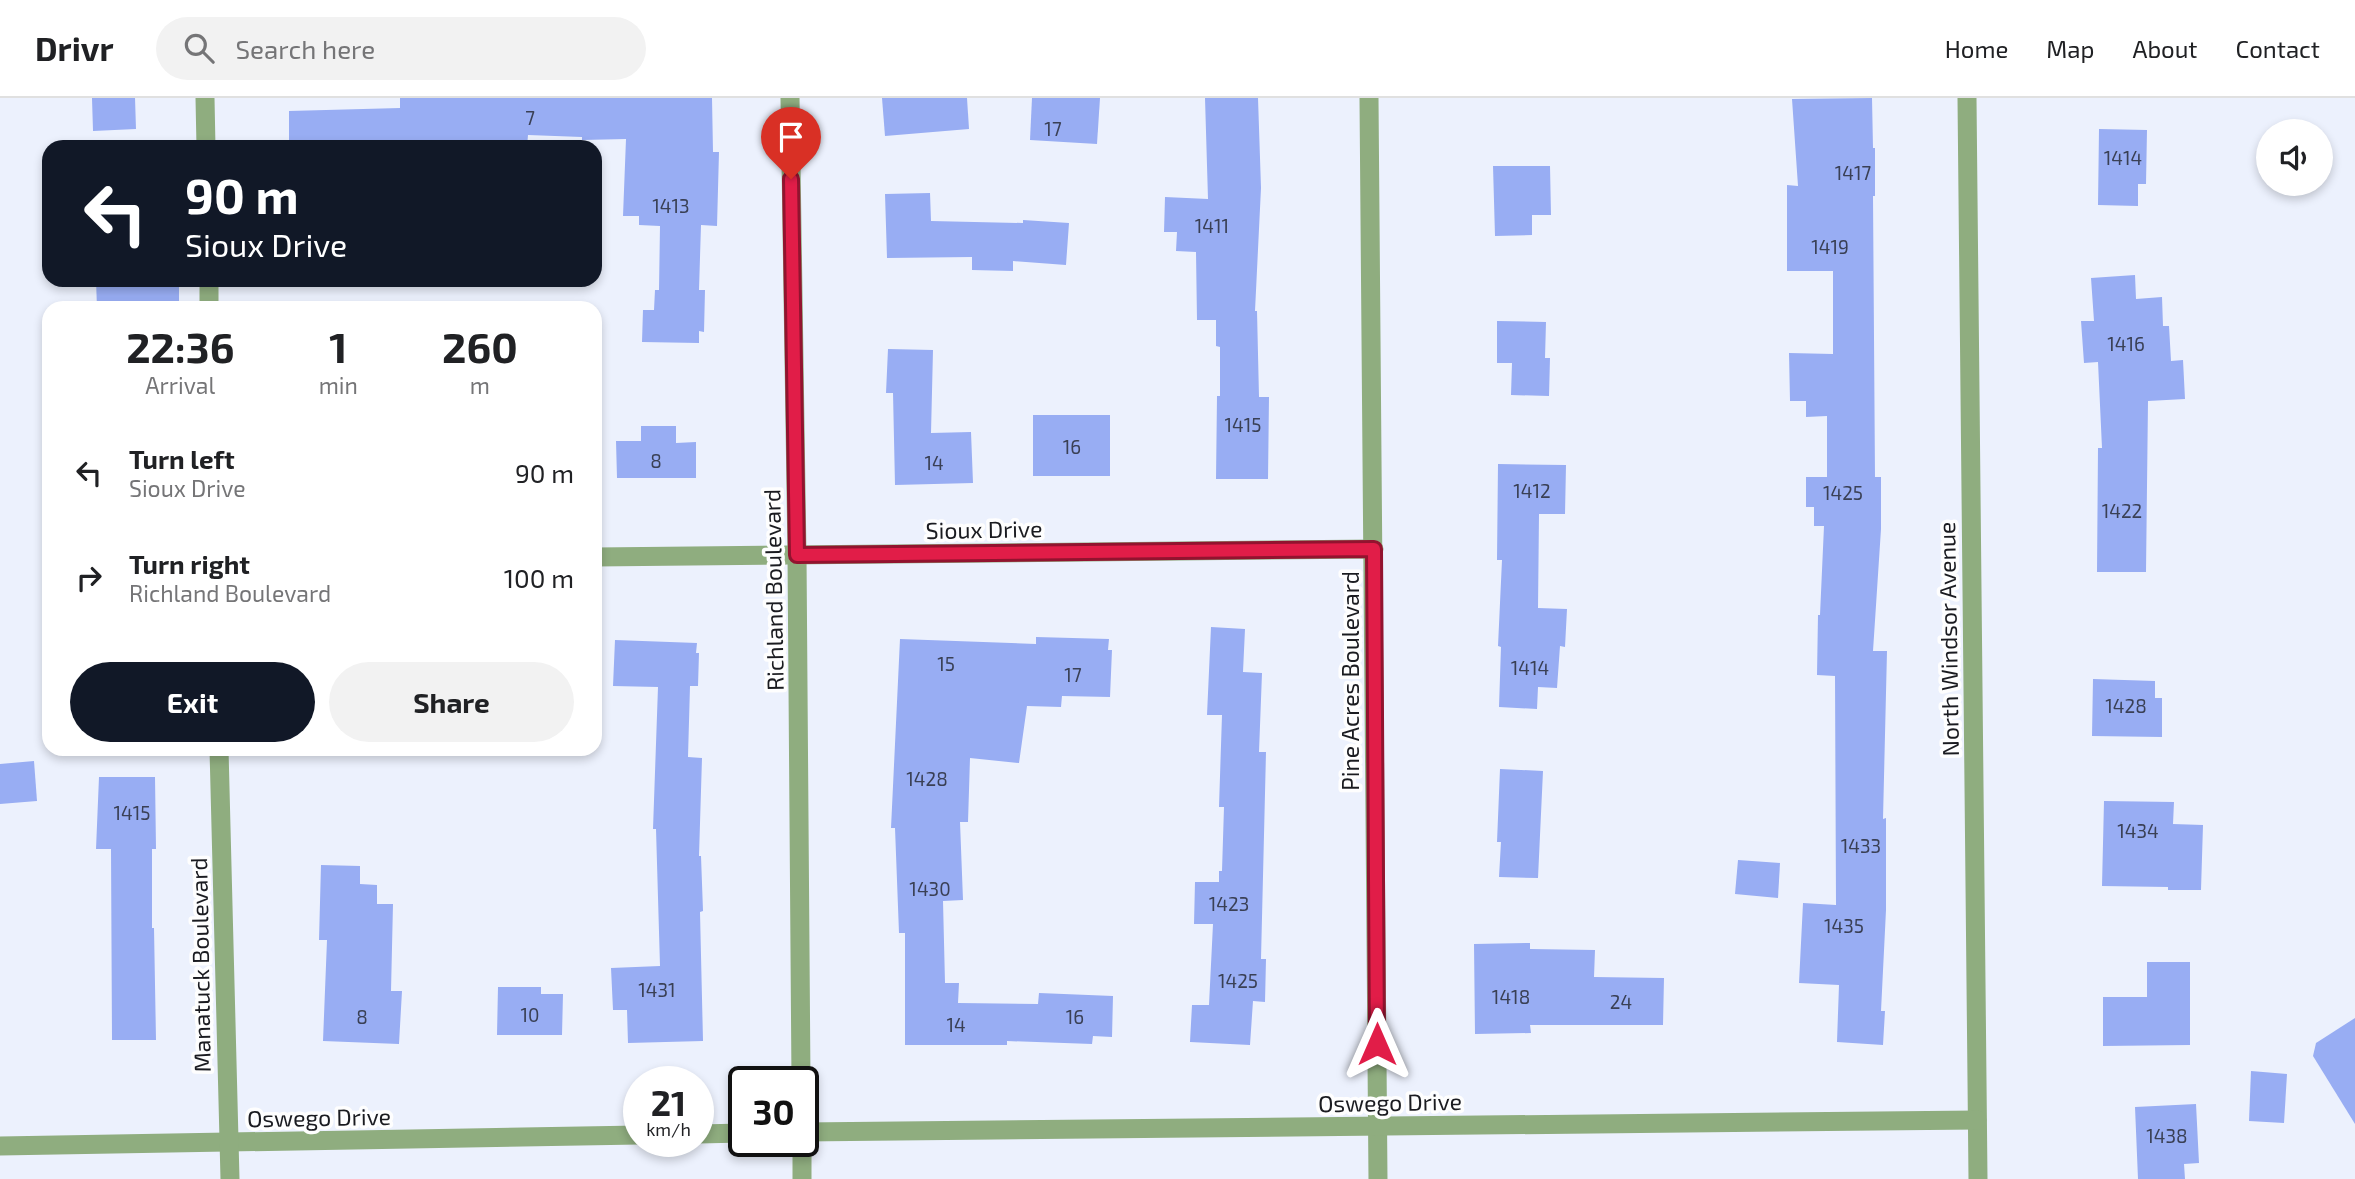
<!DOCTYPE html>
<html lang="en">
<head>
<meta charset="utf-8">
<style>
	body { margin:0; font-family:"Exo 2",sans-serif; background:#f2f2f2; color:#202124; height:100vh; display:flex; flex-direction:column; font-size:26px; white-space:nowrap }
	* { box-sizing:border-box; margin:0 }
	p { font-size:23px; color:#757577 }
	.icon { flex:none; width:38px; height:38px; fill:none; stroke:currentColor; stroke-width:2; stroke-linecap:round; stroke-linejoin:round }
	.map { position:relative; flex:1; overflow:hidden }
	.panel { position:absolute; left:42px; top:203px; width:560px; height:455px; display:flex; flex-direction:column; background:#fff; border-radius:21px; box-shadow:0 4px 10px #0003 }
	.panel>* { flex:none }
	.top-card { position:absolute; left:42px; top:42px; width:560px; height:147px; border-radius:21px; box-shadow:0 4px 10px #0003; background:#111827; color:#fff; overflow:hidden }
	.fabs { position:absolute; left:2256px; top:21px; display:grid; gap:14px }
	.fabs a { display:grid; place-items:center; width:77px; height:77px; border-radius:50%; background:#fff; box-shadow:0 4px 10px #0003; font-size:35px }
	.speed { position:absolute; left:623px; top:968px; display:flex; gap:14px; font-size:35px; font-weight:700; text-align:center }
	.speed>* { display:grid; place-content:center; width:91px; height:91px; border-radius:50%; background:#fff; box-shadow:0 4px 10px #0003; line-height:1 }
	.speed small { font-size:18px; font-weight:400 }
	.speed .limit { border:4px solid #111; border-radius:10px; background:#fff; color:#111 }
	.pin { position:absolute; display:grid; place-items:center; width:60px; height:60px; color:#fff; margin:-72px -30px; border-radius:50% 50% 50% 0; rotate:-45deg; box-shadow:0 0 7px #0007 }
	.pin .icon { rotate:45deg }
	.me { position:absolute; width:77px; margin:-38px; rotate:0deg; stroke-linejoin:round; filter:drop-shadow(0 0 5px #0008) }
	.turn { display:flex; align-items:center; gap:24px; height:147px; padding:0 28px; font-size:32px }
	.turn .icon { width:91px; height:91px; stroke-width:2.5 }
	.turn b { display:block; font-size:49px; line-height:60px }
	.eta { display:flex; justify-content:space-evenly; align-items:center; height:119px; text-align:center }
	.eta b { font-size:42px; font-weight:700; line-height:49px }
	.button { display:flex; gap:14px; margin-top:auto; padding:14px 28px }
	.button a { flex:1; height:80px; border-radius:42px; background:#111827; color:#fff; font-size:28px; font-weight:700; line-height:80px; text-align:center }
	.button a+a { background:#f2f2f2; color:#202124 }
	ul { padding:0; list-style:none }
	li { display:flex; align-items:center; gap:21px; height:105px; padding:0 28px }
	li div { flex:1 }
	li b { display:block; font-size:26px }
	li em { font-style:normal }
	header { display:flex; align-items:center; gap:42px; box-sizing:border-box; height:98px; padding:0 35px; background:#fff; border-bottom:2px solid #e0e0e0 }
	header strong { font-size:33px }
	nav { display:flex; gap:38px; margin-inline-start:auto; font-size:24px }
	.search { width:490px; height:63px; background:#f2f2f2; display:flex; align-items:center; gap:18px; box-sizing:border-box; padding:0 24px; border-radius:38px; color:#757577; font-size:26px }
	.map>svg:first-child { display:block }
	.building { fill:#98adf3 }
	.lines { fill:none; stroke-linecap:round; stroke-linejoin:round }
	.minor { stroke:#8fad7f; stroke-width:19 }
	.tertiary { stroke:#8fad7f; stroke-width:19 }
	.route-casing { stroke:#92132f; stroke-width:18 }
	.route { stroke:#e11d48; stroke-width:12 }
	.labels { text-anchor:middle; dominant-baseline:central; stroke-width:7; stroke-linejoin:round; paint-order:stroke }
	.number-label { font-size:19px; fill:#3a4055 }
	.street-label { font-size:23px; fill:#1a1b20; stroke:#fefefe }
</style>
</head>
<body>
<header>
<strong>Drivr</strong>
<div class="search"><svg class="icon" aria-label="search" viewBox="0 0 24 24"><circle cx="10" cy="10" r="6"/><path d="M15 15l6 6"/></svg>Search here</div>
<nav><a>Home</a><a>Map</a><a>About</a><a>Contact</a></nav>
</header>
<div class="map">
<svg width="2355" height="1081" viewBox="0 0 2355 1081">
	<rect width="100%" height="100%" fill="#ecf1fd"/>
	<!-- building -->
	<g class="building">
		<path d="M92,0h43l1,31 -43,2z"/>
		<path d="M400,0h312l1,54h6l-2,74 -16,-1 -2,65h6l-1,42 -5,-1v12l-57,-1 1,-32h11l1,-20h4l1,-64 -21,-1v-9h-16l3,-77 -44,1v-3l-54,-2 -1,12h-238v-36l111,-3z"/>
		<path d="M882,0h85l2,31 -84,7z"/>
		<path d="M1032,0h68l-3,46 -67,-4z"/>
		<path d="M1205,0h53l3,90 -6,123h2l2,86h10l-1,82h-52l1,-83h3v-49l-4,-1v-26h-19l-1,-68 -20,-1 1,-19h-13l1,-35 43,2z"/>
		<path d="M1872,0l1,50h2v48h-2l2,281h6v52l-8,122h14l-4,168 3,-1v92l-5,101h4l-2,34 -46,-3 2,-57 -40,-2 4,-80 33,2 -1,-229 -18,-1 1,-60h2l4,-89h-10v-19h-8v-30h21v-61l-21,1v-16h-16l-1,-48 44,1v-83h-46v-86l11,1 -6,-87z"/>
		<path d="M2099,31l48,1 -1,54h-8v22l-40,-1z"/>
		<path d="M1493,68h57l1,49h-19v20l-37,1z"/>
		<path d="M930,95l1,28 92,2v-3l46,3 -3,42 -53,-4v10l-41,-1v-13l-85,1 -2,-64z"/>
		<path d="M2135,177l1,24 26,-2 1,29h6l2,35 12,-1 2,39 -37,2 -2,171h-49l1,-124h4l-4,-86 -14,1 -3,-42h13l-3,-43z"/>
		<path d="M96,182h83v28h-82z"/>
		<path d="M1497,223l49,1 -1,36h5l-1,38 -38,-1 1,-32h-15z"/>
		<path d="M888,251l45,1 -2,83 40,-1 2,51 -78,2 -2,-92h-7z"/>
		<rect x="1033" y="317" width="77" height="61"/>
		<path d="M641,328h35v17l20,-1v36h-79l-1,-37h25z"/>
		<path d="M1498,366l68,1 -1,49h-26l-1,94 29,1 -2,38 -5,-1 -3,42 -19,-1 -1,22 -38,-2 2,-60 -3,-1 4,-86h-5z"/>
		<path d="M1211,529l34,2 -2,43 19,1 -3,79h7l-5,207h5l-1,43 -12,-1 -3,44 -60,-3 2,-37h17l4,-81h-19l1,-42h24v-11h3l2,-64h-5l3,-92h-15z"/>
		<path d="M1036,539l73,2 -1,11h4l-2,47 -48,-1 -1,11 -34,-1 -8,57 -49,-5 -2,64h-8l3,78 -20,1 2,82h14l-1,20 80,1 1,-11 74,3 -1,41 -19,-1 -1,8 -85,-3v4h-102v-112h-6l-4,-105h-4l9,-189 136,5z"/>
		<path d="M615,542l82,3 -1,10h3l-1,33h-8l-2,71 14,1 -3,98h2l2,55 -3,1 3,129 -75,2 -1,-33h-14l-2,-42 49,-2 -4,-137h-3l5,-142 -45,-1z"/>
		<path d="M2093,581l62,2v17h7v39l-70,-1z"/>
		<path d="M34,663l3,40 -37,3v-40z"/>
		<path d="M1500,671l43,2 -5,107 -39,-1 2,-35h-4z"/>
		<path d="M99,679h56l1,72h-4v79h2l2,112h-44l-1,-191h-15z"/>
		<path d="M2104,703l70,1 -1,22 30,1 -2,65h-33v-3l-66,-1z"/>
		<path d="M1738,762l42,3 -2,35 -43,-4z"/>
		<path d="M321,767l39,1v18l17,1v19h16l-2,87h11l-3,53 -76,-3 4,-101h-8z"/>
		<path d="M1530,845v6l65,1 -1,27 70,1 -1,47h-133l1,8 -56,1 -1,-90z"/>
		<path d="M2147,864h43v83l-87,1v-49h44z"/>
		<path d="M498,889h43v7h22l-1,41h-65z"/>
		<path d="M2355,920v106l-42,-68 3,-13z"/>
		<path d="M2251,973l36,3 -3,49 -35,-2z"/>
		<path d="M2196,1006l3,59 -15,1 1,15h-47l-3,-72z"/>
	</g>
	<g class="lines">
		<!-- minor -->
		<g class="minor">
			<path d="M790,0l7,457 4,527"/>
			<path d="M1369,0l9,1081"/>
			<path d="M1967,0l11,1081"/>
			<path d="M595,459l779,-8"/>
			<path d="M803,1034l1174,-12"/>
			<path d="M698,1036l46,-1"/>
			<path d="M802,1043v38"/>
			<path d="M0,1048l639,-11"/>
		</g>
		<!-- tertiary -->
		<g class="tertiary">
			<path d="M205,0l1,49"/>
			<path d="M209,182v28"/>
			<path d="M219,651l11,430"/>
		</g>
	</g>
	<g class="lines">
		<!-- route casing -->
		<g class="route-casing">
			<path id="route" d="M791,81l6,376 577,-6 3,495"/>
		</g>
		<!-- route -->
		<use href="#route" class="route"/>
	</g>
	<g class="labels">
		<!-- number labels -->
		<g class="number-label">
			<text x="530" y="19">7</text>
			<text x="1053" y="30">17</text>
			<text x="2123" y="59">1414</text>
			<text x="1853" y="74">1417</text>
			<text x="671" y="107">1413</text>
			<text x="1212" y="127">1411</text>
			<text x="1830" y="148">1419</text>
			<text x="2126" y="245">1416</text>
			<text x="1243" y="326">1415</text>
			<text x="1072" y="348">16</text>
			<text x="656" y="362">8</text>
			<text x="934" y="364">14</text>
			<text x="1532" y="392">1412</text>
			<text x="1843" y="394">1425</text>
			<text x="2122" y="412">1422</text>
			<text x="946" y="565">15</text>
			<text x="1530" y="569">1414</text>
			<text x="1073" y="576">17</text>
			<text x="2126" y="607">1428</text>
			<text x="927" y="680">1428</text>
			<text x="132" y="714">1415</text>
			<text x="2138" y="732">1434</text>
			<text x="1861" y="747">1433</text>
			<text x="930" y="790">1430</text>
			<text x="1229" y="805">1423</text>
			<text x="1844" y="827">1435</text>
			<text x="1238" y="882">1425</text>
			<text x="657" y="891">1431</text>
			<text x="1511" y="898">1418</text>
			<text x="1621" y="903">24</text>
			<text x="530" y="916">10</text>
			<text x="362" y="918">8</text>
			<text x="1075" y="918">16</text>
			<text x="956" y="926">14</text>
			<text x="2167" y="1037">1438</text>
		</g>
		<!-- street labels -->
		<g class="street-label">
			<text transform="translate(984 431) rotate(-1)">Sioux Drive</text>
			<text transform="translate(773 492) rotate(-91)">Richland Boulevard</text>
			<text transform="translate(1948 541) rotate(-91)">North Windsor Avenue</text>
			<text transform="translate(1350 583) rotate(-90)">Pine Acres Boulevard</text>
			<text transform="translate(200 867) rotate(-91)">Manatuck Boulevard</text>
			<text transform="translate(1390 1004) rotate(-1)">Oswego Drive</text>
			<text transform="translate(319 1019) rotate(-1)">Oswego Drive</text>
		</g>
	</g>
</svg>
<div class="fabs">
<a><svg class="icon" aria-label="sound" viewBox="0 0 24 24"><path d="M4 9h4l5-4v14l-5-4H4zM17 9q2 3 0 6"/></svg></a>
</div>
<div class="speed"><div>21<small>km/h</small></div><div class="limit">30</div></div>
<div class="pin" style="left:791px;top:81px;background:#d93025"><svg class="icon" aria-label="arrive" viewBox="0 0 24 24"><path d="M6 21V4h12l-3 4 3 4H6"/></svg></div>
<svg class="me" style="left:1377px;top:946px" viewBox="-20 -20 40 40"><path d="M0-17L14 15 0 8-14 15z" fill="#e11d48" stroke="#fff" stroke-width="4"/></svg>
<div class="top-card">
<div class="turn"><svg class="icon" aria-label="left" viewBox="0 0 24 24"><path d="M17 20v-9H6M10 6l-5 5 5 5"/></svg><div><b>90 m</b>Sioux Drive</div></div>
</div>
<section class="panel">
<div class="eta">
<div><b>22:36</b><p>Arrival</p></div>
<div><b>1</b><p>min</p></div>
<div><b>260</b><p>m</p></div>
</div>
<ul>
<li><svg class="icon" aria-label="left" viewBox="0 0 24 24"><path d="M17 20v-9H6M10 6l-5 5 5 5"/></svg><div><b>Turn left</b><p>Sioux Drive</p></div><em>90 m</em></li>
<li><svg class="icon" aria-label="right" viewBox="0 0 24 24"><path d="M7 20v-9h11M14 6l5 5-5 5"/></svg><div><b>Turn right</b><p>Richland Boulevard</p></div><em>100 m</em></li>
</ul>
<div class="button"><a>Exit</a><a>Share</a></div>
</section>
</div>
</body>
</html>
